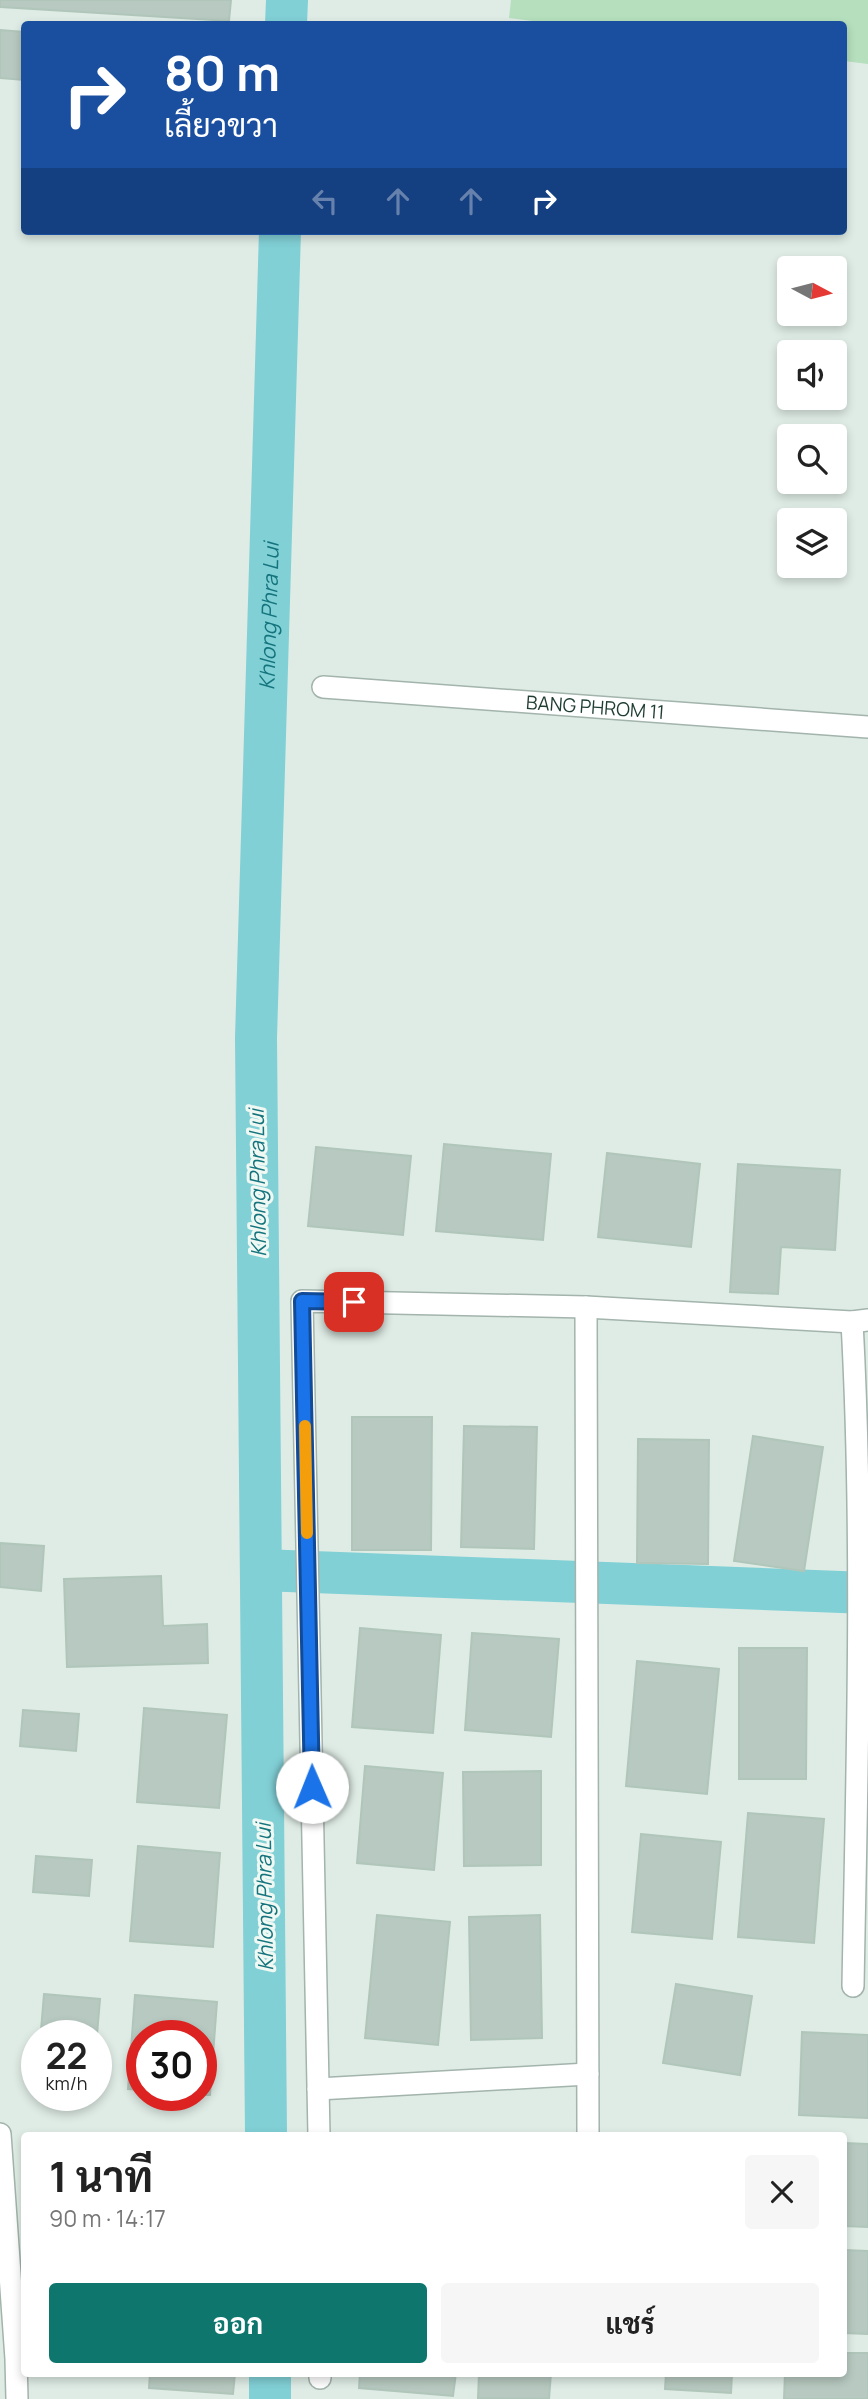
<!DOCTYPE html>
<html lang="th">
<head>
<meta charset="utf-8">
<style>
	body { margin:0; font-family:Manrope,Sarabun,sans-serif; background:#f6f6f6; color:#222; height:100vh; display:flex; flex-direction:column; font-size:26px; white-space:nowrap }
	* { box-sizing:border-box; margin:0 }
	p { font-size:23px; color:#767676 }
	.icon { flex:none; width:38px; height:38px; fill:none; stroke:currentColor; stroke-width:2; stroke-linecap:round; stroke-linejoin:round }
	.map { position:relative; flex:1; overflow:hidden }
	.details { position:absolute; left:21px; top:2132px; width:826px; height:245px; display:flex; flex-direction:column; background:#fff; border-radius:7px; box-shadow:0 4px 10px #0003 }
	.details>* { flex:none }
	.guide { position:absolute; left:21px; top:21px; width:826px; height:214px; border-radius:7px; box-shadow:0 4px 10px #0003; background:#1a4fa0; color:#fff; overflow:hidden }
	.needle { width:46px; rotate:97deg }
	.buttons { position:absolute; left:777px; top:256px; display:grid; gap:14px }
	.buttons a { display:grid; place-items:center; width:70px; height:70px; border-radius:7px; background:#fff; box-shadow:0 4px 10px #0003; font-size:35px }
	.speed { position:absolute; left:21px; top:2020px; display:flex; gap:14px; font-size:35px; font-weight:700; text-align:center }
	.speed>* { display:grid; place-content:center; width:91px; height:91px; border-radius:50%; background:#fff; box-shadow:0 4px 10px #0003; line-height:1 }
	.speed small { font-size:18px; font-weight:400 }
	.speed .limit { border:10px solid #d22; background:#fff; color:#111 }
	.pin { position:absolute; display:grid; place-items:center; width:60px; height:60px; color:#fff; margin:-30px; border-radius:14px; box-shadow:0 4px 10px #0006 }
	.me { position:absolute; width:77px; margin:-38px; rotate:359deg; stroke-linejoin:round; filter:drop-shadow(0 0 5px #0008) }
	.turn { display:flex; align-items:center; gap:24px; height:147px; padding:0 28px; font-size:32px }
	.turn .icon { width:91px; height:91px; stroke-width:2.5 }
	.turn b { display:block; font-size:49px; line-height:60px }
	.lanes { display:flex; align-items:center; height:66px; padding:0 28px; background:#0003; justify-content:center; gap:35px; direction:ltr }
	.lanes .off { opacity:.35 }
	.round { display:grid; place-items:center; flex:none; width:74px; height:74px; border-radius:7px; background:#f6f6f6 }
	.head { display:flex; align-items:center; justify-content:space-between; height:119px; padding:0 28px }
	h1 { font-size:42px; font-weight:700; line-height:52px }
	.button { display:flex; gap:14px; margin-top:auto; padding:14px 28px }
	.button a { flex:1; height:80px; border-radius:7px; background:#0f766e; color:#fff; font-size:28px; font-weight:700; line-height:80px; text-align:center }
	.button a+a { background:#f6f6f6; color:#222 }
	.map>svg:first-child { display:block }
	.green { fill:#b5dfbd }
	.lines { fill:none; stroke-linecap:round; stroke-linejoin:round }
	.canal { stroke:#81d0d6; stroke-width:42 }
	.building { fill:#b7c9c0; stroke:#b1c6bb; stroke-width:2 }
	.street-casing { stroke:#a2b4ac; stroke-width:24 }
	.street { stroke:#fff; stroke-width:21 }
	.route-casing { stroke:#114b97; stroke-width:18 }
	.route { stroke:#1a73e8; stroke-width:12 }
	.slow { stroke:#f59e0b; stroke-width:12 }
	.labels { text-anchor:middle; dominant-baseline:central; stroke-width:6; stroke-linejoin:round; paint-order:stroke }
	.street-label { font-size:19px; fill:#1f3d32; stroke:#eff8f3 }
	.water-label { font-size:21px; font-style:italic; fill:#14747d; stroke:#eff8f3 }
</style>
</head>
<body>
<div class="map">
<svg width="868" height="2399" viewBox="0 0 868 2399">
	<rect width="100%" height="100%" fill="#dfece5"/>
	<!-- green -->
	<path class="green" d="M511,0h357v64l-24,-3v-37h-287l-48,-6z"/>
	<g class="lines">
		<!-- canal -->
		<g class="canal">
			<path d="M286,24l1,-24"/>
			<path d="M261,1570l607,23"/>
			<path id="s1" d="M266,2135l-10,-1097 24,-807"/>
			<path d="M270,2373v26"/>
		</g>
	</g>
	<!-- building -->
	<g class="building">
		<path d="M0,0h231l-2,21 -229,-14z"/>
		<path d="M0,30l24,2v48l-24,-2z"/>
		<path d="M444,1144l107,10 -8,86 -107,-9z"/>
		<path d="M316,1147l95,9 -8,79 -95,-9z"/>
		<path d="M607,1153l93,11 -9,83 -93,-10z"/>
		<path d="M738,1164l102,6 -5,80 -54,-3 -3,47 -48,-2z"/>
		<path d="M352,1417h80l-1,133h-79z"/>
		<path d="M464,1426l73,1 -3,122 -73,-2z"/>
		<path d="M753,1436l70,11 -19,124 -70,-10z"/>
		<path d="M638,1439l71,1 -1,124 -71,-1z"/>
		<path d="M0,1543l44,3 -3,45 -41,-4z"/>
		<path d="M161,1576l2,50 44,-2 1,39 -141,4 -3,-88z"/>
		<path d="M360,1628l81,7 -8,98 -81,-6z"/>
		<path d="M472,1633l87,6 -8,98 -86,-7z"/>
		<path d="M739,1648h68l-1,131h-67z"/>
		<path d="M637,1661l82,8 -12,125 -81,-8z"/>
		<path d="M144,1708l83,7 -8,93 -82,-6z"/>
		<path d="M23,1710l56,4 -3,37 -56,-5z"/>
		<path d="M365,1766l78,7 -9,97 -77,-7z"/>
		<path d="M541,1771v94l-77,1 -1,-94z"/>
		<path d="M748,1813l76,6 -10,124 -76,-6z"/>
		<path d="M641,1834l80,8 -9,97 -80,-7z"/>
		<path d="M138,1846l82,7 -7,94 -83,-6z"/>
		<path d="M36,1856l56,4 -3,36 -56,-4z"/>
		<path d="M377,1915l73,7 -12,123 -73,-7z"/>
		<path d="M540,1915l2,123 -71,2 -2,-123z"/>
		<path d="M676,1984l76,12 -12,79 -77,-12z"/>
		<path d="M44,1994l56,5 -3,36 -56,-5z"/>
		<path d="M135,1995l82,7 -7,93h-9v-60h-59v55l-14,-1z"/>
		<path d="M802,2032l66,3v83l-69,-3z"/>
		<path d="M844,2143l24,1v83l-24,-1z"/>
		<path d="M844,2250l24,1v83l-24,-1z"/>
		<path d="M844,2353h24v46h-84l1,-26h59z"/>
		<path d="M150,2373h85l-2,21 -84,-6z"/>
		<path d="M360,2373h96l-3,23 -94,-8z"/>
		<path d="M479,2373h72l-2,26 -71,-1z"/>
		<path d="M666,2373h66l-1,20 -66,-4z"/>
	</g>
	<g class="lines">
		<!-- street casing -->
		<g class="street-casing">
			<g id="street">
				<path id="s2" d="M323,687l545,40"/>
				<path d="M586,1307l2,828"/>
				<path d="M852,1322c12,221 5,443 1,664"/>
				<path d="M318,2089l270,-15"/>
				<path d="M0,2134l16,225 1,40"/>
				<path d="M319,2135l-17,-834 284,6 266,15 16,-2"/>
				<path d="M320,2373v5"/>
			</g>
		</g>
		<!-- street -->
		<use href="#street" class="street"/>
	</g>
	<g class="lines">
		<!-- route casing -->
		<g class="route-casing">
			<path id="route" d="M312,1787l-10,-486 52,1"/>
		</g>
		<!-- route -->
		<use href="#route" class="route"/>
		<!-- slow -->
		<path class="slow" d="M305,1426l2,107"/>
	</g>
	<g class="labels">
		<!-- street labels -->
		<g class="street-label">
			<text stroke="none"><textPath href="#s2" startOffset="273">BANG PHROM 11</textPath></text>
		</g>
		<!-- water labels -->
		<g class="water-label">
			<text stroke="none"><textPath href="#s1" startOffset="1519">Khlong Phra Lui</textPath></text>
			<text transform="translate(257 1183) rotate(-91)">Khlong Phra Lui</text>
			<text transform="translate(264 1897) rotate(-91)">Khlong Phra Lui</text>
		</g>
	</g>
</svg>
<div class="buttons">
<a><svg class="needle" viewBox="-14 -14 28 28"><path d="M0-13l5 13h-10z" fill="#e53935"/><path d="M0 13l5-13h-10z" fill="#767676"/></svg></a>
<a><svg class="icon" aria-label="sound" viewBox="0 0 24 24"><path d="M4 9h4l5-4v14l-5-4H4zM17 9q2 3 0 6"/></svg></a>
<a><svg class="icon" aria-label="search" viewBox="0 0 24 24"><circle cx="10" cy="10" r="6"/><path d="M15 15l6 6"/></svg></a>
<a><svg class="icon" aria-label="layers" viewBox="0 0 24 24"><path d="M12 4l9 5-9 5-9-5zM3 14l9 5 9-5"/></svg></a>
</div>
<div class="speed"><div>22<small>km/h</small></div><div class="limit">30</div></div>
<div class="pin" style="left:354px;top:1302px;background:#d93025"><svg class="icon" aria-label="arrive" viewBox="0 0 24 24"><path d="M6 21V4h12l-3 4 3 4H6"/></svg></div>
<svg class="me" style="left:312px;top:1787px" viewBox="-20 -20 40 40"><circle r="19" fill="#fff"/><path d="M0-13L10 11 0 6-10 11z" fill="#1a73e8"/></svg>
<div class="guide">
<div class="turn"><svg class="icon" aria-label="right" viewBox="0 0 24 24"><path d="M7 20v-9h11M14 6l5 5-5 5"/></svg><div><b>80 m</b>เลี้ยวขวา</div></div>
<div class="lanes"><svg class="icon off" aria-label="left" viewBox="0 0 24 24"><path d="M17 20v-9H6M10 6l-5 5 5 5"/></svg><svg class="icon off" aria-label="ahead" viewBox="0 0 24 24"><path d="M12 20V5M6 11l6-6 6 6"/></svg><svg class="icon off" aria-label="ahead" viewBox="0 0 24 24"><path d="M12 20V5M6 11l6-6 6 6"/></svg><svg class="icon" aria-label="right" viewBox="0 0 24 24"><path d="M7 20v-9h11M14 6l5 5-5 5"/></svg></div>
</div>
<section class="details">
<div class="head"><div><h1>1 นาที</h1><p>90 m · 14:17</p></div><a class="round"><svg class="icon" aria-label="close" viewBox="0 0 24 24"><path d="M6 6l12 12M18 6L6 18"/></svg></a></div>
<div class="button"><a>ออก</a><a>แชร์</a></div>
</section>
</div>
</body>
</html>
